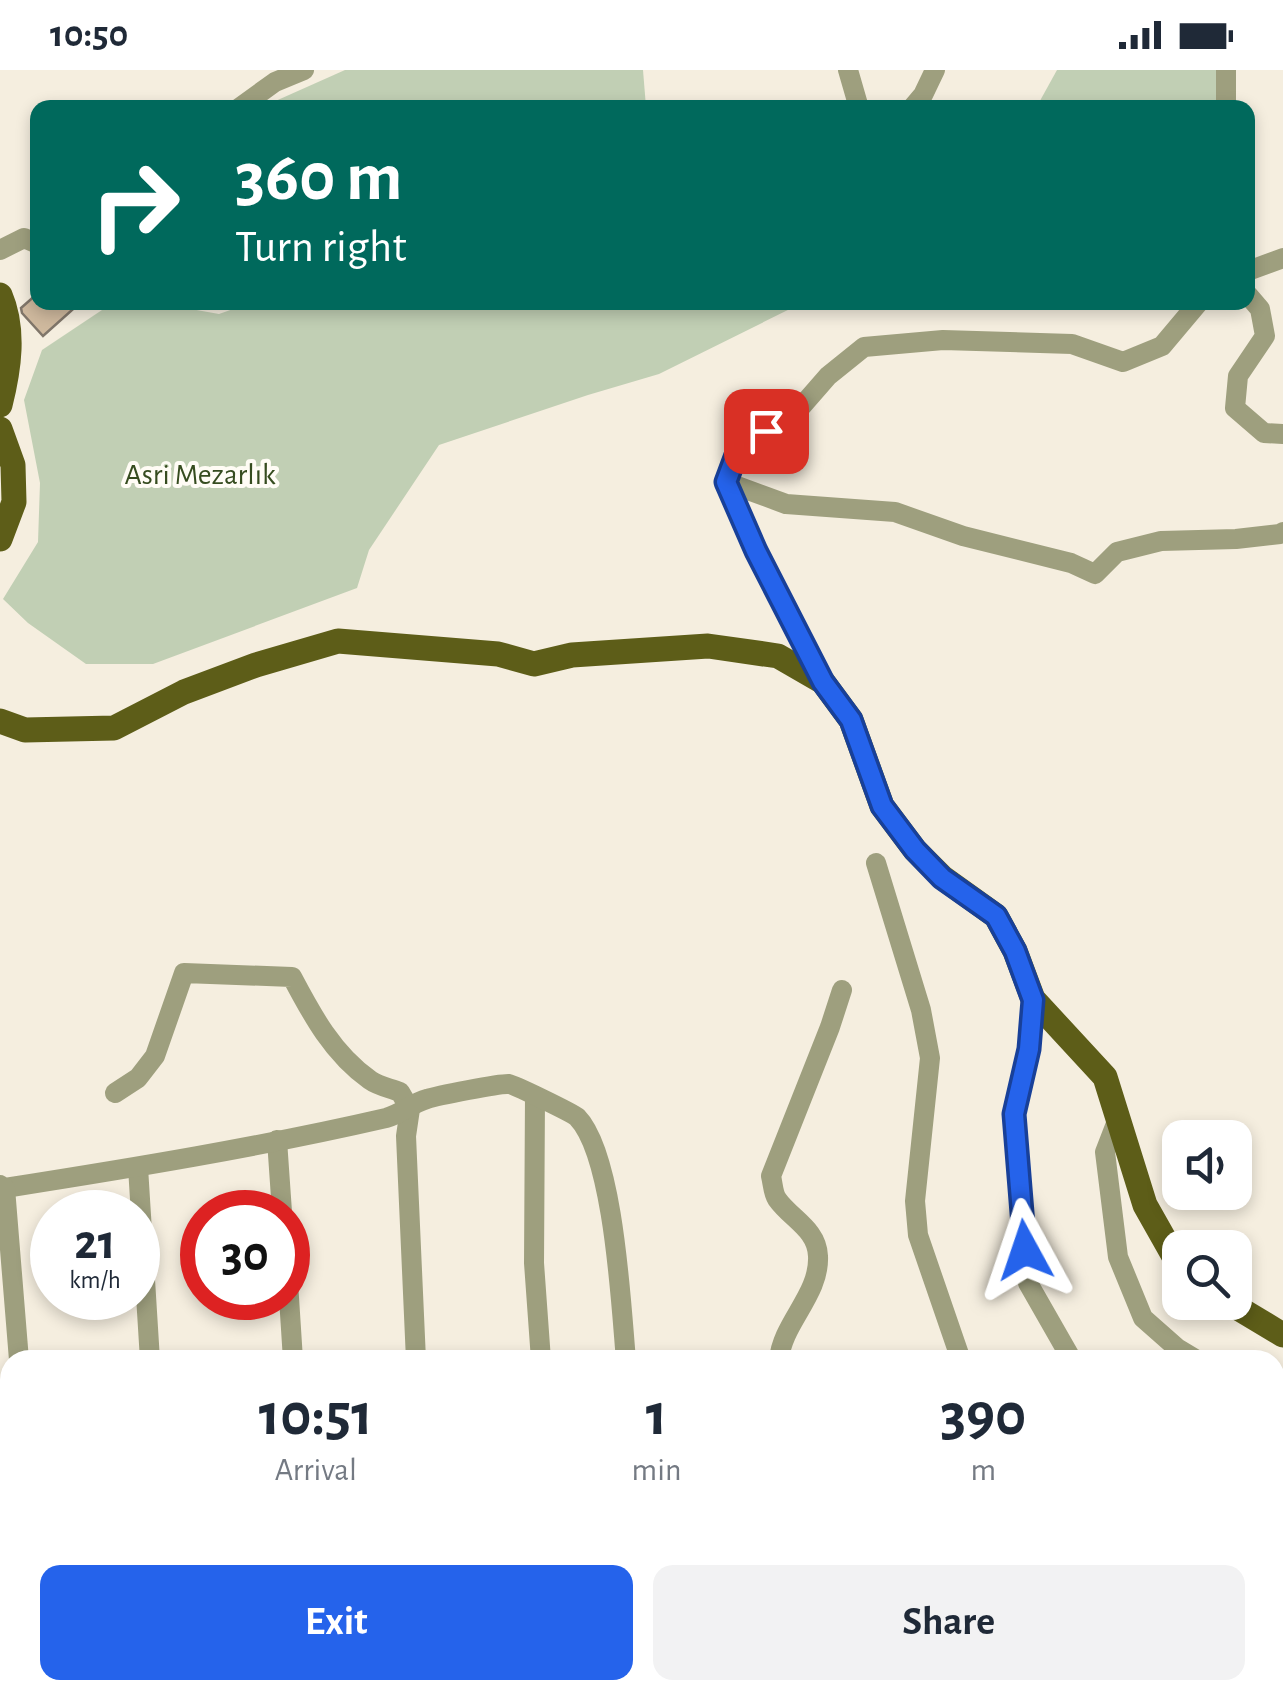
<!DOCTYPE html>
<html lang="en">
<head>
<meta charset="utf-8">
<style>
	body { margin:0; font-family:"Alegreya Sans",sans-serif; background:#f2f2f3; color:#1f2937; height:100vh; display:flex; flex-direction:column; font-size:38px; white-space:nowrap }
	* { box-sizing:border-box; margin:0 }
	p { font-size:32px; color:#747a83 }
	.icon { flex:none; width:55px; height:55px; fill:none; stroke:currentColor; stroke-width:2; stroke-linecap:round; stroke-linejoin:round }
	.map { position:relative; flex:1; overflow:hidden }
	.panel { position:absolute; left:0px; top:1280px; width:1285px; height:350px; display:flex; flex-direction:column; background:#fff; border-radius:30px 30px 0 0; box-shadow:0 5px 15px #0003 }
	.panel>* { flex:none }
	.guide { position:absolute; left:30px; top:30px; width:1225px; height:210px; border-radius:20px; box-shadow:0 5px 15px #0003; background:#00695c; color:#fff; overflow:hidden }
	.fabs { position:absolute; left:1162px; top:1050px; display:grid; gap:20px }
	.fabs a { display:grid; place-items:center; width:90px; height:90px; border-radius:20px; background:#fff; box-shadow:0 5px 15px #0003; font-size:50px }
	.speed { position:absolute; left:30px; top:1120px; display:flex; gap:20px; font-size:50px; font-weight:700; text-align:center }
	.speed>* { display:grid; place-content:center; width:130px; height:130px; border-radius:50%; background:#fff; box-shadow:0 5px 15px #0003; line-height:1 }
	.speed small { font-size:25px; font-weight:400 }
	.speed .limit { border:15px solid #d22; background:#fff; color:#111 }
	.pin { position:absolute; display:grid; place-items:center; width:85px; height:85px; color:#fff; margin:-42px; border-radius:20px; box-shadow:0 5px 15px #0006 }
	.me { position:absolute; width:110px; margin:-55px; rotate:355deg; stroke-linejoin:round; filter:drop-shadow(0 0 8px #0008) }
	.turn { display:flex; align-items:center; gap:35px; height:210px; padding:0 40px; font-size:45px }
	.turn .icon { width:130px; height:130px; stroke-width:2.5 }
	.turn b { display:block; font-size:70px; line-height:85px }
	.eta { display:flex; justify-content:space-evenly; align-items:center; height:170px; text-align:center }
	.eta b { font-size:60px; font-weight:700; line-height:70px }
	.primary-button { display:flex; gap:20px; margin-top:auto; padding:20px 40px }
	.primary-button a { flex:1; height:115px; border-radius:20px; background:#2563eb; color:#fff; font-size:40px; font-weight:700; line-height:115px; text-align:center }
	.primary-button a+a { background:#f2f2f3; color:#1f2937 }
	.status { display:flex; justify-content:space-between; align-items:center; height:70px; padding:0 50px; background:#fff; direction:ltr }
	.status svg { height:28px; fill:currentColor }
	.map>svg:first-child { display:block }
	.green { fill:#c1cfb4 }
	.building { fill:#cfb99e; stroke:#80766a; stroke-width:2.5 }
	.lines { fill:none; stroke-linecap:round; stroke-linejoin:round }
	.minor { stroke:#9e9f7e; stroke-width:20 }
	.major { stroke:#5d5d18; stroke-width:25 }
	.route-casing { stroke:#184099; stroke-width:25 }
	.route { stroke:#2563eb; stroke-width:18 }
	.labels { text-anchor:middle; dominant-baseline:central; stroke-width:8; stroke-linejoin:round; paint-order:stroke }
	.park-label { font-size:30px; fill:#364c1f; stroke:#fffcf5 }
</style>
</head>
<body>
<div class="status"><b>10:50</b><svg viewBox="0 0 49 12"><path d="M0 12V9h3v3zM5 12V6h3v6zM10 12V3h3v9zM15 12V0h3v12zM26 1h20v11H26zM47 4h2v5h-2z"/></svg></div>
<div class="map">
<svg width="1283" height="1630" viewBox="0 0 1283 1630">
	<rect width="100%" height="100%" fill="#f5eedf"/>
	<!-- green -->
	<g class="green">
		<path d="M345,0h298l3,37h-384z"/>
		<path d="M1057,0h162l-3,37 -180,1z"/>
		<path d="M139,232l18,1 62,11 34,-12h544l1,3 -139,69 -71,21 -149,50 -70,105 -12,38 -204,76h-67l-58,-41 -25,-24 35,-57 2,-59 -16,-83 18,-50 60,-40z"/>
	</g>
	<!-- building -->
	<path class="building" d="M38,223v9h43l-38,34 -21,-23 -1,-5z"/>
	<g class="lines">
		<!-- minor -->
		<g class="minor">
			<path d="M848,0l11,38"/>
			<path d="M1226,0v38"/>
			<path d="M239,38l36,-26 29,-12"/>
			<path d="M912,38l11,-13 12,-25"/>
			<path d="M0,180l24,-12 14,6"/>
			<path d="M1248,201l35,-13"/>
			<path d="M1248,225l12,14 5,27 -27,40 -3,32 29,25 19,1"/>
			<path d="M726,412l60,22 109,8 68,24 108,27 24,11 22,-22 44,-11 75,-2 44,-5 3,-2"/>
			<path d="M823,612l-68,-131 -29,-69 13,-35 55,-32 34,-39 36,-29 79,-7 129,4 51,18 39,-16 37,-44"/>
			<path d="M876,793l45,147 9,48 -15,143 3,34 43,125"/>
			<path d="M1033,929l-4,50 -15,65 14,169 44,77"/>
			<path d="M115,1023l23,-15 17,-22 29,-83 108,4c20,38 41,77 78,103 8,6 20,8 30,12l10,17 -4,27 10,224"/>
			<path d="M535,1026l-1,167 7,97"/>
			<path d="M1117,1051l-12,31 13,105 25,61 34,30 20,12"/>
			<path d="M277,1070l5,72"/>
			<path d="M138,1097l12,193"/>
			<path d="M0,1115l5,3c127,-20 255,-41 381,-70 15,-4 26,-15 41,-19 9,-3 74,-16 82,-15 6,1 63,29 68,33 37,38 44,188 49,243"/>
			<path d="M5,1118l14,172"/>
			<path d="M288,1212l5,78"/>
			<path d="M779,1290c3,-37 41,-65 39,-104 -1,-27 -27,-37 -41,-57 -4,-6 -4,-15 -6,-23l59,-149 12,-37"/>
			<path d="M0,1398l10,5"/>
			<path d="M1275,1423l5,19 -5,19"/>
			<path d="M271,1620l7,10"/>
			<path d="M691,1620l3,10"/>
			<path d="M789,1620l2,10"/>
			<path d="M1088,1620l1,10"/>
			<path d="M599,1630l1,-10"/>
			<path d="M997,1630l2,-10"/>
			<path d="M1203,1630v-10"/>
			<path d="M1281,1630l2,-11"/>
		</g>
		<!-- major -->
		<g class="major">
			<path d="M0,225c15,35 9,74 0,110"/>
			<path d="M0,359l13,36 1,37 -14,37"/>
			<path d="M0,651l25,9 89,-2 70,-36 72,-27 82,-24 160,13 36,10 38,-9 136,-9 70,10 45,26 28,38 31,86 33,44 28,28 53,38 19,35 18,48 72,78 40,128 35,62"/>
			<path d="M1228,1232l55,33"/>
		</g>
	</g>
	<g class="lines">
		<!-- route casing -->
		<g class="route-casing">
			<path id="route" d="M766,361l-27,16 -13,35 30,69 67,131 28,38 31,86 33,44 27,28 54,38 19,35 18,49 -4,49 -15,65 11,136"/>
		</g>
		<!-- route -->
		<use href="#route" class="route"/>
	</g>
	<g class="labels">
		<!-- park labels -->
		<g class="park-label">
			<text x="200" y="405">Asri Mezarlık</text>
		</g>
	</g>
</svg>
<div class="fabs">
<a><svg class="icon" aria-label="sound" viewBox="0 0 24 24"><path d="M4 9h4l5-4v14l-5-4H4zM17 9q2 3 0 6"/></svg></a>
<a><svg class="icon" aria-label="search" viewBox="0 0 24 24"><circle cx="10" cy="10" r="6"/><path d="M15 15l6 6"/></svg></a>
</div>
<div class="speed"><div>21<small>km/h</small></div><div class="limit">30</div></div>
<div class="pin" style="left:766px;top:361px;background:#d93025"><svg class="icon" aria-label="arrive" viewBox="0 0 24 24"><path d="M6 21V4h12l-3 4 3 4H6"/></svg></div>
<svg class="me" style="left:1025px;top:1180px" viewBox="-20 -20 40 40"><path d="M0-17L14 15 0 8-14 15z" fill="#2563eb" stroke="#fff" stroke-width="4"/></svg>
<div class="guide">
<div class="turn"><svg class="icon" aria-label="right" viewBox="0 0 24 24"><path d="M7 20v-9h11M14 6l5 5-5 5"/></svg><div><b>360 m</b>Turn right</div></div>
</div>
<section class="panel">
<div class="eta">
<div><b>10:51</b><p>Arrival</p></div>
<div><b>1</b><p>min</p></div>
<div><b>390</b><p>m</p></div>
</div>
<div class="primary-button"><a>Exit</a><a>Share</a></div>
</section>
</div>
</body>
</html>
